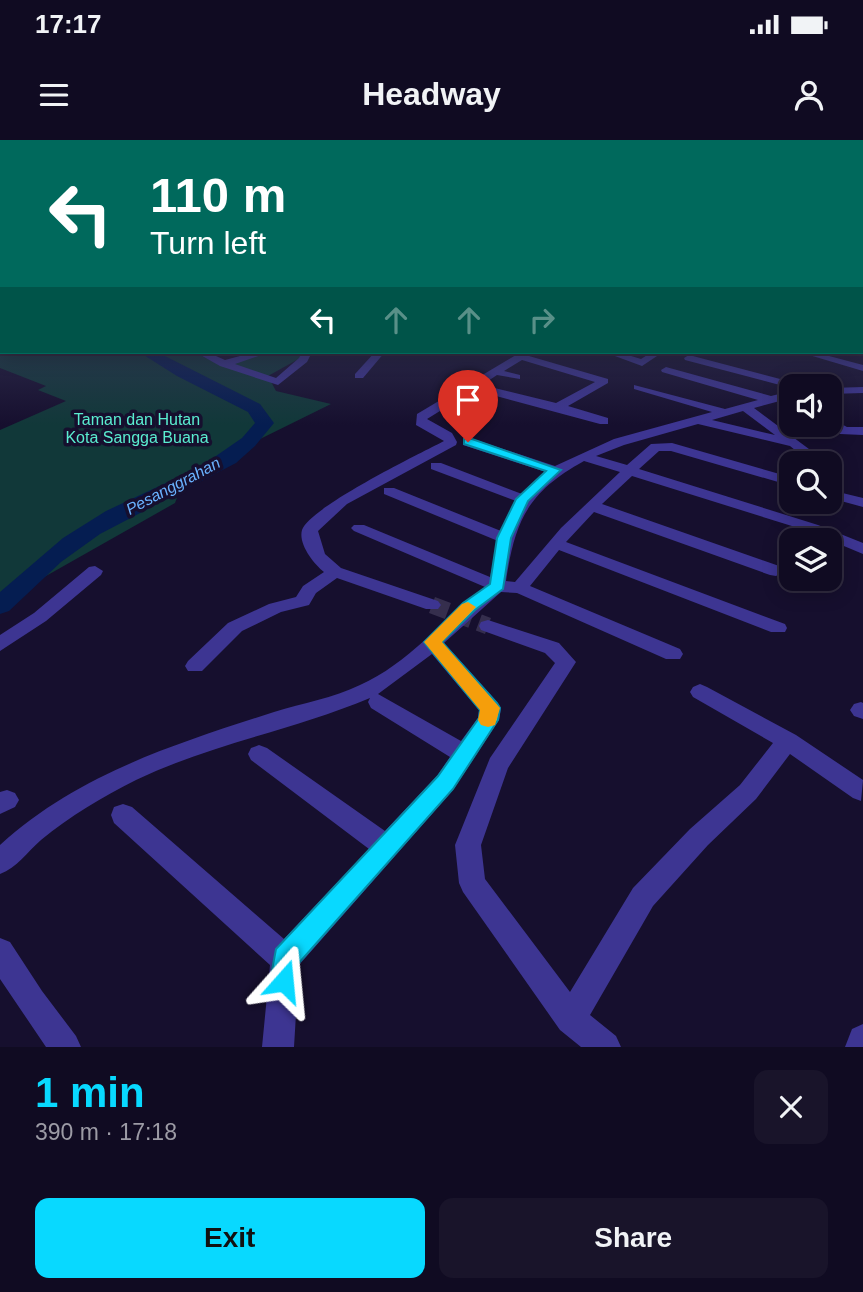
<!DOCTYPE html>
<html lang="en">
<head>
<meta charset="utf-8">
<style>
	body { margin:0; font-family:Helvetica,sans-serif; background:#19142a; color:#f1f3f6; height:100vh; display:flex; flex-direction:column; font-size:26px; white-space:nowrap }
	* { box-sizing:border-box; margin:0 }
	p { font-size:23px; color:#9c9ba5 }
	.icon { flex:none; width:38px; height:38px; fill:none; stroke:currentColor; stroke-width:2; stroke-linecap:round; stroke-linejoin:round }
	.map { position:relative; height:907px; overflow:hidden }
	.sheet { display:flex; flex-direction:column; background:#100b22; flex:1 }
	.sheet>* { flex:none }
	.top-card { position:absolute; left:0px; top:0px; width:864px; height:214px; box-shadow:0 4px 18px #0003,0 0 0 2px #302b40; background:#00695c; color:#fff; overflow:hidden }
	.buttons { position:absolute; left:779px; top:234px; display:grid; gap:14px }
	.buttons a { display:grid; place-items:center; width:63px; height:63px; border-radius:14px; background:#100b22; box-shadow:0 4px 18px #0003,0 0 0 2px #302b40; font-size:35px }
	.pin { position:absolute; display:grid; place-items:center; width:60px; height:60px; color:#fff; margin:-72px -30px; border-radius:50% 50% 50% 0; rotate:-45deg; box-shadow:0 0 7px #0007 }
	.pin .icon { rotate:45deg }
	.me { position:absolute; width:77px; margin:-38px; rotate:18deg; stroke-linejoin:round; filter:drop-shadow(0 0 5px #0008) }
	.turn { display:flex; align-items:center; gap:24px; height:147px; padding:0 35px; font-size:32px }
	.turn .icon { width:91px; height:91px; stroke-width:2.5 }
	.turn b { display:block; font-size:49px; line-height:60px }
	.lanes { display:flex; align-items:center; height:66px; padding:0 35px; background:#0003; justify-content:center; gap:35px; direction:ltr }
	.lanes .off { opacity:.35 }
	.round { display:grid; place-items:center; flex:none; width:74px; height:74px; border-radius:14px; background:#19142a }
	.head { display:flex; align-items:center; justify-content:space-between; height:119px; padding:0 35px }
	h1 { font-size:42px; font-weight:600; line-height:52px; color:#08d9ff }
	.cta { display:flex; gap:14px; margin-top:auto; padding:14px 35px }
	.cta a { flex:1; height:80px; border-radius:14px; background:#08d9ff; color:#111; font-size:28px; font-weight:600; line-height:80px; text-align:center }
	.cta a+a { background:#19142a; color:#f1f3f6 }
	.status { display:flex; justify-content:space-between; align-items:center; height:49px; padding:0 35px; background:#100b22; direction:ltr }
	.status svg { height:19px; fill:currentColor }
	header { display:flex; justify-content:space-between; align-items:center; height:91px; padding:0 35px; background:#100b22; font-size:32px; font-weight:600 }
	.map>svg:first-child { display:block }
	.green { fill:#113839 }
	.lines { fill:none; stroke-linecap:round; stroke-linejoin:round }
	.river { fill:#051d51; fill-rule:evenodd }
	.minor-tunnel { stroke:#352e4d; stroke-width:17; stroke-dasharray:17 8; stroke-linecap:butt }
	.minor { fill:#3d3592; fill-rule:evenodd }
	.route { fill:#08d9ff; stroke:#058da6; stroke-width:2 }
	.slow { fill:#f59e0b }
	.labels { text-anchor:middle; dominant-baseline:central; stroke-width:7; stroke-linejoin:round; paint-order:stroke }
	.far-park-label { font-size:16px; fill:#5aedd0; stroke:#160f2e }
	.far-water-label { font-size:16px; font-style:italic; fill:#6ab2ff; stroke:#160f2e }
</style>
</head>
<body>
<div class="status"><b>17:17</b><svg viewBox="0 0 49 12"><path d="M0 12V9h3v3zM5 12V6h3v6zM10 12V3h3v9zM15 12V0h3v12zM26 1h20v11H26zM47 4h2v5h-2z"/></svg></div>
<header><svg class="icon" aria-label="menu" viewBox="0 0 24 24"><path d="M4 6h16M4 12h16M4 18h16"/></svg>Headway<svg class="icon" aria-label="person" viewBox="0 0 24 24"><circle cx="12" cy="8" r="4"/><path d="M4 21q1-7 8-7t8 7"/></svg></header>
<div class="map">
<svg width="863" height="907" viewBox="0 0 863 907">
	<rect width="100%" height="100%" fill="#160f2e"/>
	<!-- green -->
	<path class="green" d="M0,174l2,38h192l22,11 41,-11h54l-43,24 8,15 55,13 -91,45 -58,35 -7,19 -159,90 -16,12v-175l66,-29 -28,-11 8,-4 -46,-18z"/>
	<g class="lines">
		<!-- river -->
		<path class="river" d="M139,212h18l103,52 14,19 -19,23 -19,17 -136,71 -39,28 -52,49 -9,3v-22l63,-54 43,-27 94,-44 42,-29 13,-15 -7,-11 -71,-36z"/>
		<!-- minor-tunnel -->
		<path class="minor-tunnel" d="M432,465l56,21"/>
		<!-- minor -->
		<g class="minor">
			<path d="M195,212h12l18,8 30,-8h15l-35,12 41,14 23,-20 3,-6h10l-5,10 -29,23 -58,-19z"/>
			<path d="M375,212h10l-22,26h-8v-4z"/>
			<path d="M521,212h12l-4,4 79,23v4l-40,23 40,12v6h-8l-126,-34 -47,29 25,14 5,9 -1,3 -109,59 -29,27 7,23 16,14 97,33 3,4 -3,4h-12l-89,-31 -21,15 -7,12 -28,7 -39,19 -40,40h-14l-3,-5 3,-5 40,-38 41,-19 27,-7 7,-11 21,-14c-10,-8 -26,-28 -22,-42 8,-23 117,-76 142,-89l-28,-16 1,-11zM522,220l73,22 -39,21 -74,-18 15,-10 23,4v-4l-16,-4z"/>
			<path d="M604,212h14l23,7 11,-7h11l-21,14z"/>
			<path d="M732,212h10l-6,4z"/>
			<path d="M799,212h15l49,13v6z"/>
			<path d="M689,215l114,30 1,2 -13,1 -106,-28 -1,-2z"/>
			<path d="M666,227l105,29 20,-5v7l-37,10 63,47 -2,3h-10l-15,-12 -92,-22 -74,21 -28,11 31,9 24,-21 21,-1 118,34 1,4 -6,3 -114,-33h-12l-20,18 179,56 45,18v11l-55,-23 -176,-55 -30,28 180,63 2,4 -8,5 -6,-1 -176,-63 -28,30 219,82 2,4 -2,4h-14l-212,-82 -29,36 150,63 3,5 -3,5h-14l-149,-66 -16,-1 -57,51 53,59 4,6 -2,12 -46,70 -154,175 -5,82h-32l8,-82 -156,-142 -3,-8 3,-8 9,-3 9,3 152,132 85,-90 -118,-89 -3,-6 3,-6 8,-3 8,3 118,83 52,-55 13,-19 -79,-49 -3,-6 2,-4c-76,32 -159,46 -234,82 -34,17 -66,36 -95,60 -14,12 -24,28 -41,34v-29c78,-71 175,-101 274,-133 29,-9 59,-14 86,-27 48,-21 83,-66 125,-98l-131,-56 -3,-3 3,-3h10l126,52 8,-36 -114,-47v-6h10l107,43 15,-30 -85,-32v-6h10l81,31 24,-22 -83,-27v-6h10l82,27 59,-27 98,-27 -78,-23v-4l91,24 33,-9 -96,-28 -1,-2zM743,271l32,24 -63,-15zM584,321l36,11 -59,56 -46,54 -9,-1c9,-61 22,-89 78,-120zM432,514l47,56 -1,8 -17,23 -83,-47z"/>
			<path d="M863,247v6l-33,1v-6z"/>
			<path d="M830,278l17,9h16v8l-23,-1 -13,-9h3z"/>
			<path d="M830,350l33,8v9l-33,-9z"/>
			<path d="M95,426l8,5 -2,4 -55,46 -46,30v-16l34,-22 55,-46z"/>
			<path d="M488,480l71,23 17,19 -68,106 -27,77 4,34 85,113 63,-104 57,-59 50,-44 33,-42 -80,-46 -3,-5 3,-5 7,-3 7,3 89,48 67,45 -2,21 -8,-3 -63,-44 -34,45 -48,46 -55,61 -63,109 26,21 5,11h-40l-21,-17 -97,-138 -4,-9 -4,-38 35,-87 65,-95 -10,-10 -64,-23 -2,-4 2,-4z"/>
			<path d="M861,562l2,1v16l-9,-3 -4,-6 4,-6z"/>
			<path d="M7,650l8,3 4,7 -4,7 -15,7v-22z"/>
			<path d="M0,798l10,4 32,49 34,45 5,11h-35l-46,-68z"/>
			<path d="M863,884v23h-18l7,-18z"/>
		</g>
	</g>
	<!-- sky -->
	<linearGradient id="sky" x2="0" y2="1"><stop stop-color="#0c0819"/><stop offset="0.55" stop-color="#363757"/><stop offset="1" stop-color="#363757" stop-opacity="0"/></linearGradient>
	<rect width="863" height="285" fill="url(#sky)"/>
	<!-- route -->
	<path class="route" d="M464,299h8l89,31 -33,31 -17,37 -8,51 -28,21 -33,32 55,61 3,5 -2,12 -45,69 -155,175 -5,26 -9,4 -10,-4 -4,-9 6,-32 162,-173 41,-58 1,-8 -56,-68 39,-39 27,-19 7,-46 19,-39 30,-28 -82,-27z"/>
	<!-- slow -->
	<path class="slow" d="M468,462l8,5 -34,35 58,66 -5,17 -7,2 -7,-2 -3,-5 2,-10 -56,-68 38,-38z"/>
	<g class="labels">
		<!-- far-park labels -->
		<g class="far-park-label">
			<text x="137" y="279">Taman dan Hutan<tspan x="137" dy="18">Kota Sangga Buana</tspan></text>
		</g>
		<!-- far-water labels -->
		<g class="far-water-label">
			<text transform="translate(173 346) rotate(-28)">Pesanggrahan</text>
		</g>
	</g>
</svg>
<div class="buttons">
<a><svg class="icon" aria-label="sound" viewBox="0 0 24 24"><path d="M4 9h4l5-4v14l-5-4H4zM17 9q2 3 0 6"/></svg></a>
<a><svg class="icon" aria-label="search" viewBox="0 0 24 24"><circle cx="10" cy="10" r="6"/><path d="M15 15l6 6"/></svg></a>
<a><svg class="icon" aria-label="layers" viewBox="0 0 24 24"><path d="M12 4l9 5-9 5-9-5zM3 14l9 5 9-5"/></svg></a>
</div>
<div class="pin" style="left:468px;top:302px;background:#d93025"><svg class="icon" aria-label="arrive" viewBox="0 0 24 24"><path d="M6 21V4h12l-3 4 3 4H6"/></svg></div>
<svg class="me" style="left:284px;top:841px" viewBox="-20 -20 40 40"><path d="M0-17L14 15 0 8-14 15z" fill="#08d9ff" stroke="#fff" stroke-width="4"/></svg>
<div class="top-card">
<div class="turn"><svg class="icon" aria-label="left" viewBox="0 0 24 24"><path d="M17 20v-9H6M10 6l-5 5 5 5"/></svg><div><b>110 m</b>Turn left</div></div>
<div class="lanes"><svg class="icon" aria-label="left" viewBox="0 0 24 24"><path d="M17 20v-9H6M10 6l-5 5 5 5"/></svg><svg class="icon off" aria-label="ahead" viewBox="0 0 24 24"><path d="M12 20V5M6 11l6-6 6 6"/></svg><svg class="icon off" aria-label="ahead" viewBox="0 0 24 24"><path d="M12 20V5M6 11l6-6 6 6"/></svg><svg class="icon off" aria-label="right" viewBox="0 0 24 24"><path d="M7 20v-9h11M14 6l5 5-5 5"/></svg></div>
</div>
</div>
<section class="sheet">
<div class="head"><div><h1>1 min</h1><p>390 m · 17:18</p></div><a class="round"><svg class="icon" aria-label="close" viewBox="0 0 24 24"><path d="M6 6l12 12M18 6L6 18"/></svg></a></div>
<div class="cta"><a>Exit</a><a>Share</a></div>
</section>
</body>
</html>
